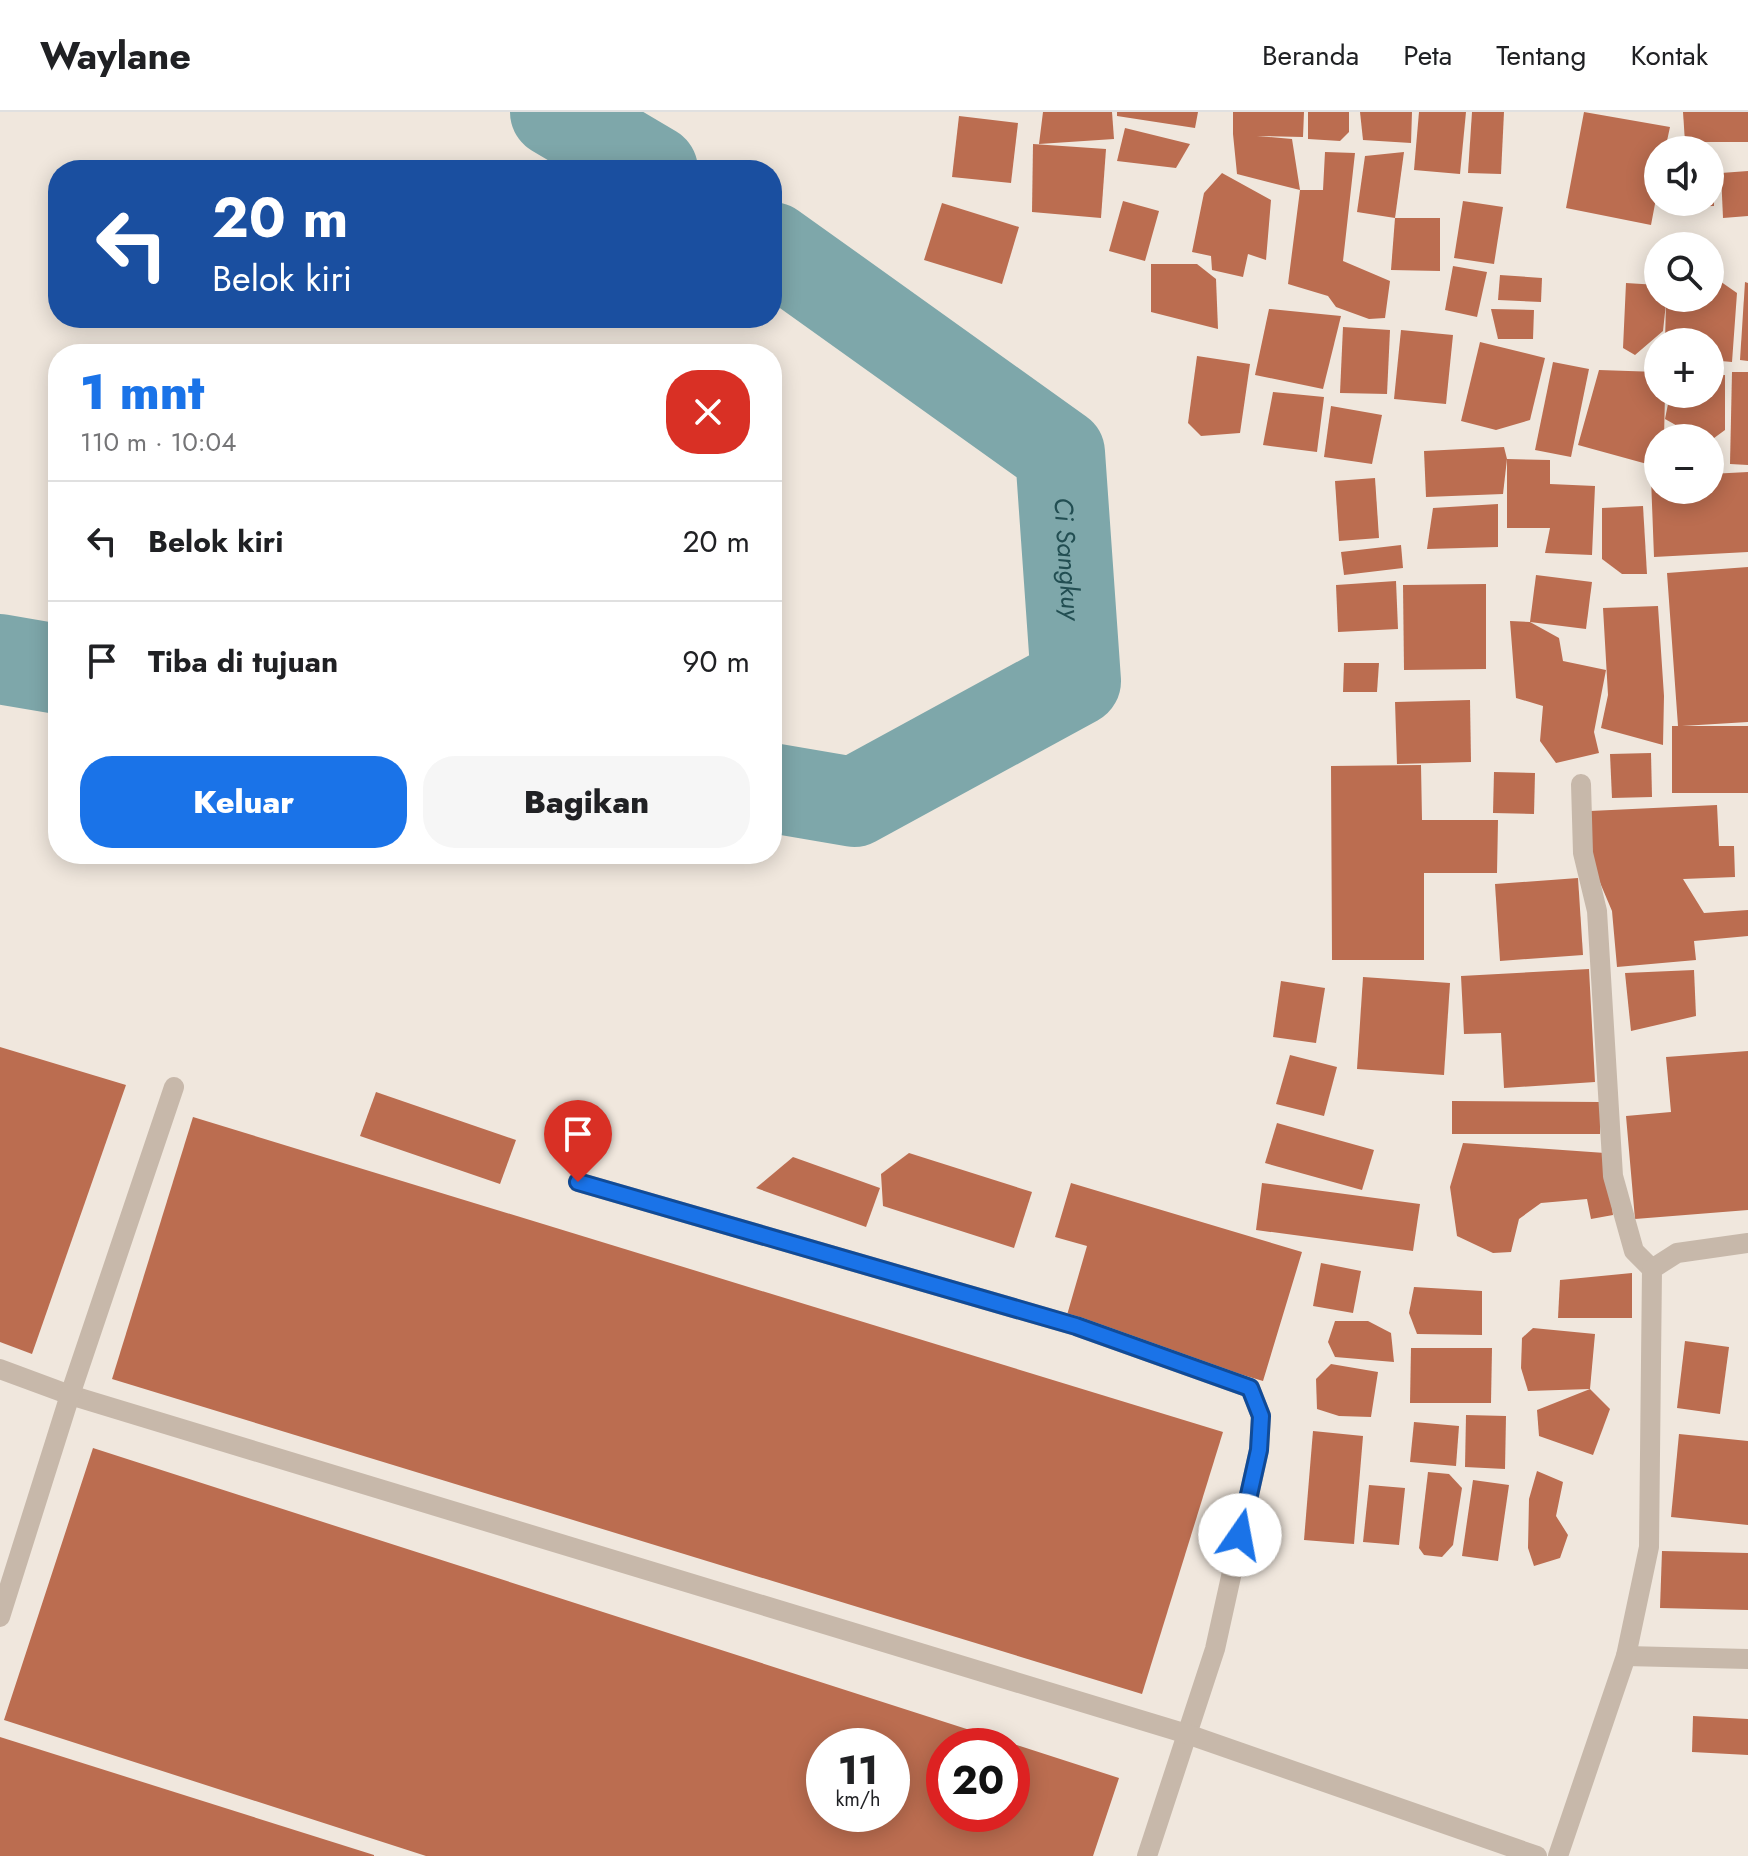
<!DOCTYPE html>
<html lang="id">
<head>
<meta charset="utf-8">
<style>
	body { margin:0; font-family:Jost,sans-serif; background:#f6f6f6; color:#202124; height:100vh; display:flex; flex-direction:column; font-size:30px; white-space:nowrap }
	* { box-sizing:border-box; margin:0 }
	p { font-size:26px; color:#757577 }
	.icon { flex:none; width:44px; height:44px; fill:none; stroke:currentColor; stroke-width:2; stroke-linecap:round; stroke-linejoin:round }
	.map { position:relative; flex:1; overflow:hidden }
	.panel { position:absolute; left:48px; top:232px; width:734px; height:520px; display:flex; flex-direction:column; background:#fff; border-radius:32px; box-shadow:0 4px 20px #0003 }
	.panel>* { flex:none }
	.top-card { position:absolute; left:48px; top:48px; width:734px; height:168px; border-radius:32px; box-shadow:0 4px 20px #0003; background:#1a4fa0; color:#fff; overflow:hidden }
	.tools { position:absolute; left:1644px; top:24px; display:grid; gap:16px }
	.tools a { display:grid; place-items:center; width:80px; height:80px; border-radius:50%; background:#fff; box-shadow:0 4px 20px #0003; font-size:40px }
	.speed { position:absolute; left:806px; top:1616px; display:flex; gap:16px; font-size:40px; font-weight:700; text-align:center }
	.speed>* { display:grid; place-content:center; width:104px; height:104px; border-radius:50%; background:#fff; box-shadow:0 4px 20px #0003; line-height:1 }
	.speed small { font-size:20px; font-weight:400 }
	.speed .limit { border:12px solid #d22; background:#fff; color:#111 }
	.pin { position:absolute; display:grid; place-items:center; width:68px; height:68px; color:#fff; margin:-82px -34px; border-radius:50% 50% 50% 0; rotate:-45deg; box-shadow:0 0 8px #0007 }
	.pin .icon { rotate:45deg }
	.me { position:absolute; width:88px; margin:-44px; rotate:12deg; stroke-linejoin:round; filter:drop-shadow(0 0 6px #0008) }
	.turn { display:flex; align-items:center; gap:28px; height:168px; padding:0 32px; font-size:36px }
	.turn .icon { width:104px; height:104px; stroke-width:2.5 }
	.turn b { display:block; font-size:56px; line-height:68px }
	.round { display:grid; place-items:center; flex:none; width:84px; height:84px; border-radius:32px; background:#f6f6f6 }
	.headline { display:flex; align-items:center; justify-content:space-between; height:136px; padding:0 32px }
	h1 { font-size:48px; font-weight:800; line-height:60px; color:#1a73e8 }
	.primary-button { display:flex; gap:16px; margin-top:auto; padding:16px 32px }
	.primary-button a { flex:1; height:92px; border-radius:32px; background:#1a73e8; color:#fff; font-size:32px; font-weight:800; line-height:92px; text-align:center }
	.primary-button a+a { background:#f6f6f6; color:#202124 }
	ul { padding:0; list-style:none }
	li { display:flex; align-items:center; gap:24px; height:120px; padding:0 32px; border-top:2px solid #e0e0e0 }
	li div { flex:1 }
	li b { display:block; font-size:30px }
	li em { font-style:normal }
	header { display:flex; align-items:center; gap:48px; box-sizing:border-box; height:112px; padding:0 40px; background:#fff; border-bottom:2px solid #e0e0e0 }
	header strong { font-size:38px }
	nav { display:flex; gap:44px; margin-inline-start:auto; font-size:28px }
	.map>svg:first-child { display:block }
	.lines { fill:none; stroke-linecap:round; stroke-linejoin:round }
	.river { stroke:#7ea7aa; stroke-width:90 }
	.building { fill:#bb6d50; fill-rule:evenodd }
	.service { stroke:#c7b8aa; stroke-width:20 }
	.minor { stroke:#c7b8aa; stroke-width:20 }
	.tertiary { stroke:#c7b8aa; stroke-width:20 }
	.route-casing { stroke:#114b97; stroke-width:20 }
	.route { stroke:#1a73e8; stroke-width:14 }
	.labels { text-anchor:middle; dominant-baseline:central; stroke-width:6; stroke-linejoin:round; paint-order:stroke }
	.water-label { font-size:26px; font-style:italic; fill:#224e52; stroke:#f8f1e9 }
</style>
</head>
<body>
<header>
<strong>Waylane</strong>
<nav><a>Beranda</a><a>Peta</a><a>Tentang</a><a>Kontak</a></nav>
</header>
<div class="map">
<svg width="1748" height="1744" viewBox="0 0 1748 1744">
	<rect width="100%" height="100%" fill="#f0e7dd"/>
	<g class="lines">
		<!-- river -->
		<g class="river">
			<path d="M555,0l98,58"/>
			<path id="s1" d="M772,135l288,206 16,228 -222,121 -82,-14"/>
			<path d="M0,547l58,10"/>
		</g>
	</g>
	<!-- building -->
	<g class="building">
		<path d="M1043,0h69l2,27 -75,5z"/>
		<path d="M1117,0h81l-3,16 -78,-12z"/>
		<path d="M1233,0h71l-1,25 -46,-1 35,3 8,51h23l2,-38 30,1 -12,108 47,20 -5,37 -16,1 -33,-12 -8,-11 -40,-12 12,-94 -63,-16 -4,-40z"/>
		<path d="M1308,0h41v20l-9,9 -32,-2z"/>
		<path d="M1360,0h52l-1,31 -48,-3z"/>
		<path d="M1419,0h47l-6,62 -46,-4z"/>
		<path d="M1472,0h32l-3,62 -33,-1z"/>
		<path d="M1584,0l86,15 -5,23h-7v38l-7,37 -85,-17z"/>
		<path d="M1683,0h65v30h-63z"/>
		<path d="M959,4l59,7 -7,60 -59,-6z"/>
		<path d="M1125,16l65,16 -14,24 -59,-7z"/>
		<path d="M1033,32l73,5 -5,69 -69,-6z"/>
		<path d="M1404,40l-9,66 -38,-6 8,-56z"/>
		<path d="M1710,54h4v40l-47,1v-5h43z"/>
		<path d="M1748,59v45l-25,2 -2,-45z"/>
		<path d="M1222,61l49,27 -5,60 -18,-6 -5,23 -31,-7 -1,-14 -19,-4 12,-59z"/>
		<path d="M1123,89l36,10 -14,50 -36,-10z"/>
		<path d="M1463,89l40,6 -9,57 -40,-6z"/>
		<path d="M942,91l77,24 -17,57 -78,-24z"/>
		<path d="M1395,106h45v53l-49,-1z"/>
		<path d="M1151,152h46l19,15 2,50 -67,-17z"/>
		<path d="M1453,154l34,6 -10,45 -32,-7z"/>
		<path d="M1500,163l42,3 -1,24 -43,-2z"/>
		<path d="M1714,165l23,16 -5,69 -22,-2v-18h-45l1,-39 -3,28 -28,24 -12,-7 3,-65 32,2v13h52v-20z"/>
		<path d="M1745,170l3,1v78l-8,-1z"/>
		<path d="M1269,197l72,7 -18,73 -68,-14z"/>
		<path d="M1491,197l43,1 -1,29h-35z"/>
		<path d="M1343,215l47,3 -3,64 -47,-1z"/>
		<path d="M1401,218l52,5 -7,69 -52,-5z"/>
		<path d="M1480,230l65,16 -15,62 -34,10 -35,-9z"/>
		<path d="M1197,244l53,8 -10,69 -39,3 -13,-13z"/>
		<path d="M1553,250l36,7 -18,88 -36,-7z"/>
		<path d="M1599,258l59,2v22h7l-1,44h-6v29l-80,-22z"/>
		<path d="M1732,260h16v93l-18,-1z"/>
		<path d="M1710,263h15v55l-15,11v-3h-11l-34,-19 5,-25h40z"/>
		<path d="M1273,280l51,5 -7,55 -54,-7z"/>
		<path d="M1331,294l51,9 -10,49 -48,-7z"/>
		<path d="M1504,335l3,12 -4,35 -77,3 -2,-46z"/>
		<path d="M1507,347l43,1v24l45,2 -3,69 -47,-2 5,-25h-43z"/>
		<path d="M1748,360v80l-94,5 -3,-79h7v12h52v-16z"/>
		<path d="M1375,366l4,60 -40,3 -4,-60z"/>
		<path d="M1498,392v43l-71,2 6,-41z"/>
		<path d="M1643,394l4,68h-25l-20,-15v-51z"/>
		<path d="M1401,433l2,23 -59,7 -3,-23z"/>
		<path d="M1748,455v155l-66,4h66v67h-76v-67h6l-11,-153z"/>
		<path d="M1536,463l56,7 -6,47 -56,-7z"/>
		<path d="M1396,469l2,48 -60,3 -2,-47z"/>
		<path d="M1486,472v85l-82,1 -1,-85z"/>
		<path d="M1658,494l6,90 -1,49 -62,-17 7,-33 -5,-87z"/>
		<path d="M1510,509l20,1 29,16 4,23 43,9 -12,62 5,21 -43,10 -16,-22 3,-35 -27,-8z"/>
		<path d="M1344,551h35l-2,29h-34z"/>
		<path d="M1470,588l1,62 -74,2 -2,-62z"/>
		<path d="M1651,641l1,44 -40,1 -2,-44z"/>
		<path d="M1421,653l1,55h76l-1,53h-73v87h-92l-1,-194z"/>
		<path d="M1494,660l41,1 -1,41 -41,-1z"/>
		<path d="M1717,693l2,41h15l1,31 -52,2 21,34 44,-3v26l-54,5 2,19 -79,7 -5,-56 -19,-45 -3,-55z"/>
		<path d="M1578,766l5,77 -83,6 -5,-77z"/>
		<path d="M1589,857l6,113 -91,6 -3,-55 -37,1 -3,-58z"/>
		<path d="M1694,858l2,46 -65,15 -6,-58z"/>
		<path d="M1363,865l87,6 -6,92 -87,-6z"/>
		<path d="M1281,869l44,7 -9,55 -43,-6z"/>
		<path d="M0,935l126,38 -94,269 -32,-12z"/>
		<path d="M1748,939v159l-113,9 -9,-103 45,-4 -5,-55z"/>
		<path d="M1290,943l47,12 -13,49 -48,-12z"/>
		<path d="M376,980l140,48 -16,44 -140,-48z"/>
		<path d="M1452,989l148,1v32h-148z"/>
		<path d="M193,1005l1030,315 -81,262 -1030,-315z"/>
		<path d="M1277,1011l97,27 -12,40 -97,-27z"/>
		<path d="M1463,1031l142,10 8,62 -22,4 -4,-20 -46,4 -22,16 -8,33 -18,1 -36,-17 -7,-49z"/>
		<path d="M909,1041l123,39 -18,56 -131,-42 -2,-32z"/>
		<path d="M793,1045l87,31 -14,39 -110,-39z"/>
		<path d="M1071,1071l231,69 -39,129 -198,-59 22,-76 -32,-9z"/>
		<path d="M1262,1071l158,21 -7,47 -157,-21z"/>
		<path d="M1321,1151l40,8 -8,42 -40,-7z"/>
		<path d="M1632,1161v45h-74l2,-38z"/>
		<path d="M1414,1175l68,4v44l-65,-1 -8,-21z"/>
		<path d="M1335,1209h33l23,12 3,29 -59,-5 -7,-15z"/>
		<path d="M1533,1216l62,6 -5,55 -62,2 -7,-23 1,-30z"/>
		<path d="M1685,1229l44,6 -9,67 -43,-6z"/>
		<path d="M1411,1236h81l-1,55h-81z"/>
		<path d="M1331,1252l47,8 -7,45 -32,-1 -22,-7 -1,-30z"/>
		<path d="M1590,1277l20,20 -17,46 -54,-19 -2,-26z"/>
		<path d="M1466,1303l40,1 -1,53 -40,-2z"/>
		<path d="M1414,1310l45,4 -3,40 -46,-4z"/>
		<path d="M1313,1319l50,5 -9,108 -50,-4z"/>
		<path d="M1679,1322l69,7v84l-77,-8z"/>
		<path d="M93,1336l1026,330 -26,78h-667l-422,-136zM824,1634h68v68h-68zM944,1634h68v68h-68z"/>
		<path d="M1537,1359l26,11 -7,34 12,19 -8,23 -26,8 -6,-18 1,-49z"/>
		<path d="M1428,1360l21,2 13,14 -9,57 -11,12 -18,-2 -5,-7z"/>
		<path d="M1473,1368l36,5 -11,76 -36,-5z"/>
		<path d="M1369,1373l36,3 -6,57 -36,-3z"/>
		<path d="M1662,1439l86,2v57l-88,-2z"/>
		<path d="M1693,1604l55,3v36l-56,-3z"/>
		<path d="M0,1625l374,118v1h-374z"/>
	</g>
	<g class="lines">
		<!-- service -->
		<g class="service">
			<path d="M578,1070l498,144 174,62 11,28 -2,34 -44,199 -68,207"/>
			<path d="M0,1257l70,26 1117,339 350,122"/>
			<path d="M0,1505l70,-222 104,-308"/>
			<path d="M1626,1544l122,3"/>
		</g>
		<!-- minor -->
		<path class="minor" d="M1581,672l2,69 14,58 16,265 21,75 18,18"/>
		<!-- tertiary -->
		<path class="tertiary" d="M1558,1744l68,-200 23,-109 3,-278 25,-16 71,-10"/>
	</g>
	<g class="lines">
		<!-- route casing -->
		<g class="route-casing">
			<path id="route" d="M578,1070l498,144 174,62 11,28 -2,34 -19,85"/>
		</g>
		<!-- route -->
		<use href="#route" class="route"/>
	</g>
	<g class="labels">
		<!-- water labels -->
		<g class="water-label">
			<text stroke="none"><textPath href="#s1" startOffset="460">Ci Sangkuy</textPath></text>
		</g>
	</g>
</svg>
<div class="tools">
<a><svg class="icon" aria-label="sound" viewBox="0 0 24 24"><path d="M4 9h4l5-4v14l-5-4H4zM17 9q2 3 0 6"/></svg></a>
<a><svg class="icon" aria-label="search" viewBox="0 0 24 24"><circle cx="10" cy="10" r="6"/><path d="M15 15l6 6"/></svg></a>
<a>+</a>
<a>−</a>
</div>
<div class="speed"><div>11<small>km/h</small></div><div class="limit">20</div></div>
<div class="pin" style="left:578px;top:1070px;background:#d93025"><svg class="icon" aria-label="arrive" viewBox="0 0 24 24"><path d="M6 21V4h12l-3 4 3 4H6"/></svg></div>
<svg class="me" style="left:1240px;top:1423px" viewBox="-20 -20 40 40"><circle r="19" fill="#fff"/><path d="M0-13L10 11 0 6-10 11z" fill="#1a73e8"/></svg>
<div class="top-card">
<div class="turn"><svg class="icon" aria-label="left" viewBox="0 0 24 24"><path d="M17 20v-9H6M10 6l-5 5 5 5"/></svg><div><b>20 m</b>Belok kiri</div></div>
</div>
<section class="panel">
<div class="headline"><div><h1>1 mnt</h1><p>110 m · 10:04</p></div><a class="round" style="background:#d93025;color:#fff"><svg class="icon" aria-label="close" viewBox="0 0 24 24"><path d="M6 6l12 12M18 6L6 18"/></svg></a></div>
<ul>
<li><svg class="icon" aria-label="left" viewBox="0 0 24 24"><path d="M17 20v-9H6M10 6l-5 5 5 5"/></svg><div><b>Belok kiri</b></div><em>20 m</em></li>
<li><svg class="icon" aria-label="arrive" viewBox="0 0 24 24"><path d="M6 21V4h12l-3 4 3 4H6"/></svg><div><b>Tiba di tujuan</b></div><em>90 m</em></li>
</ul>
<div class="primary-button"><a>Keluar</a><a>Bagikan</a></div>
</section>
</div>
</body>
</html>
